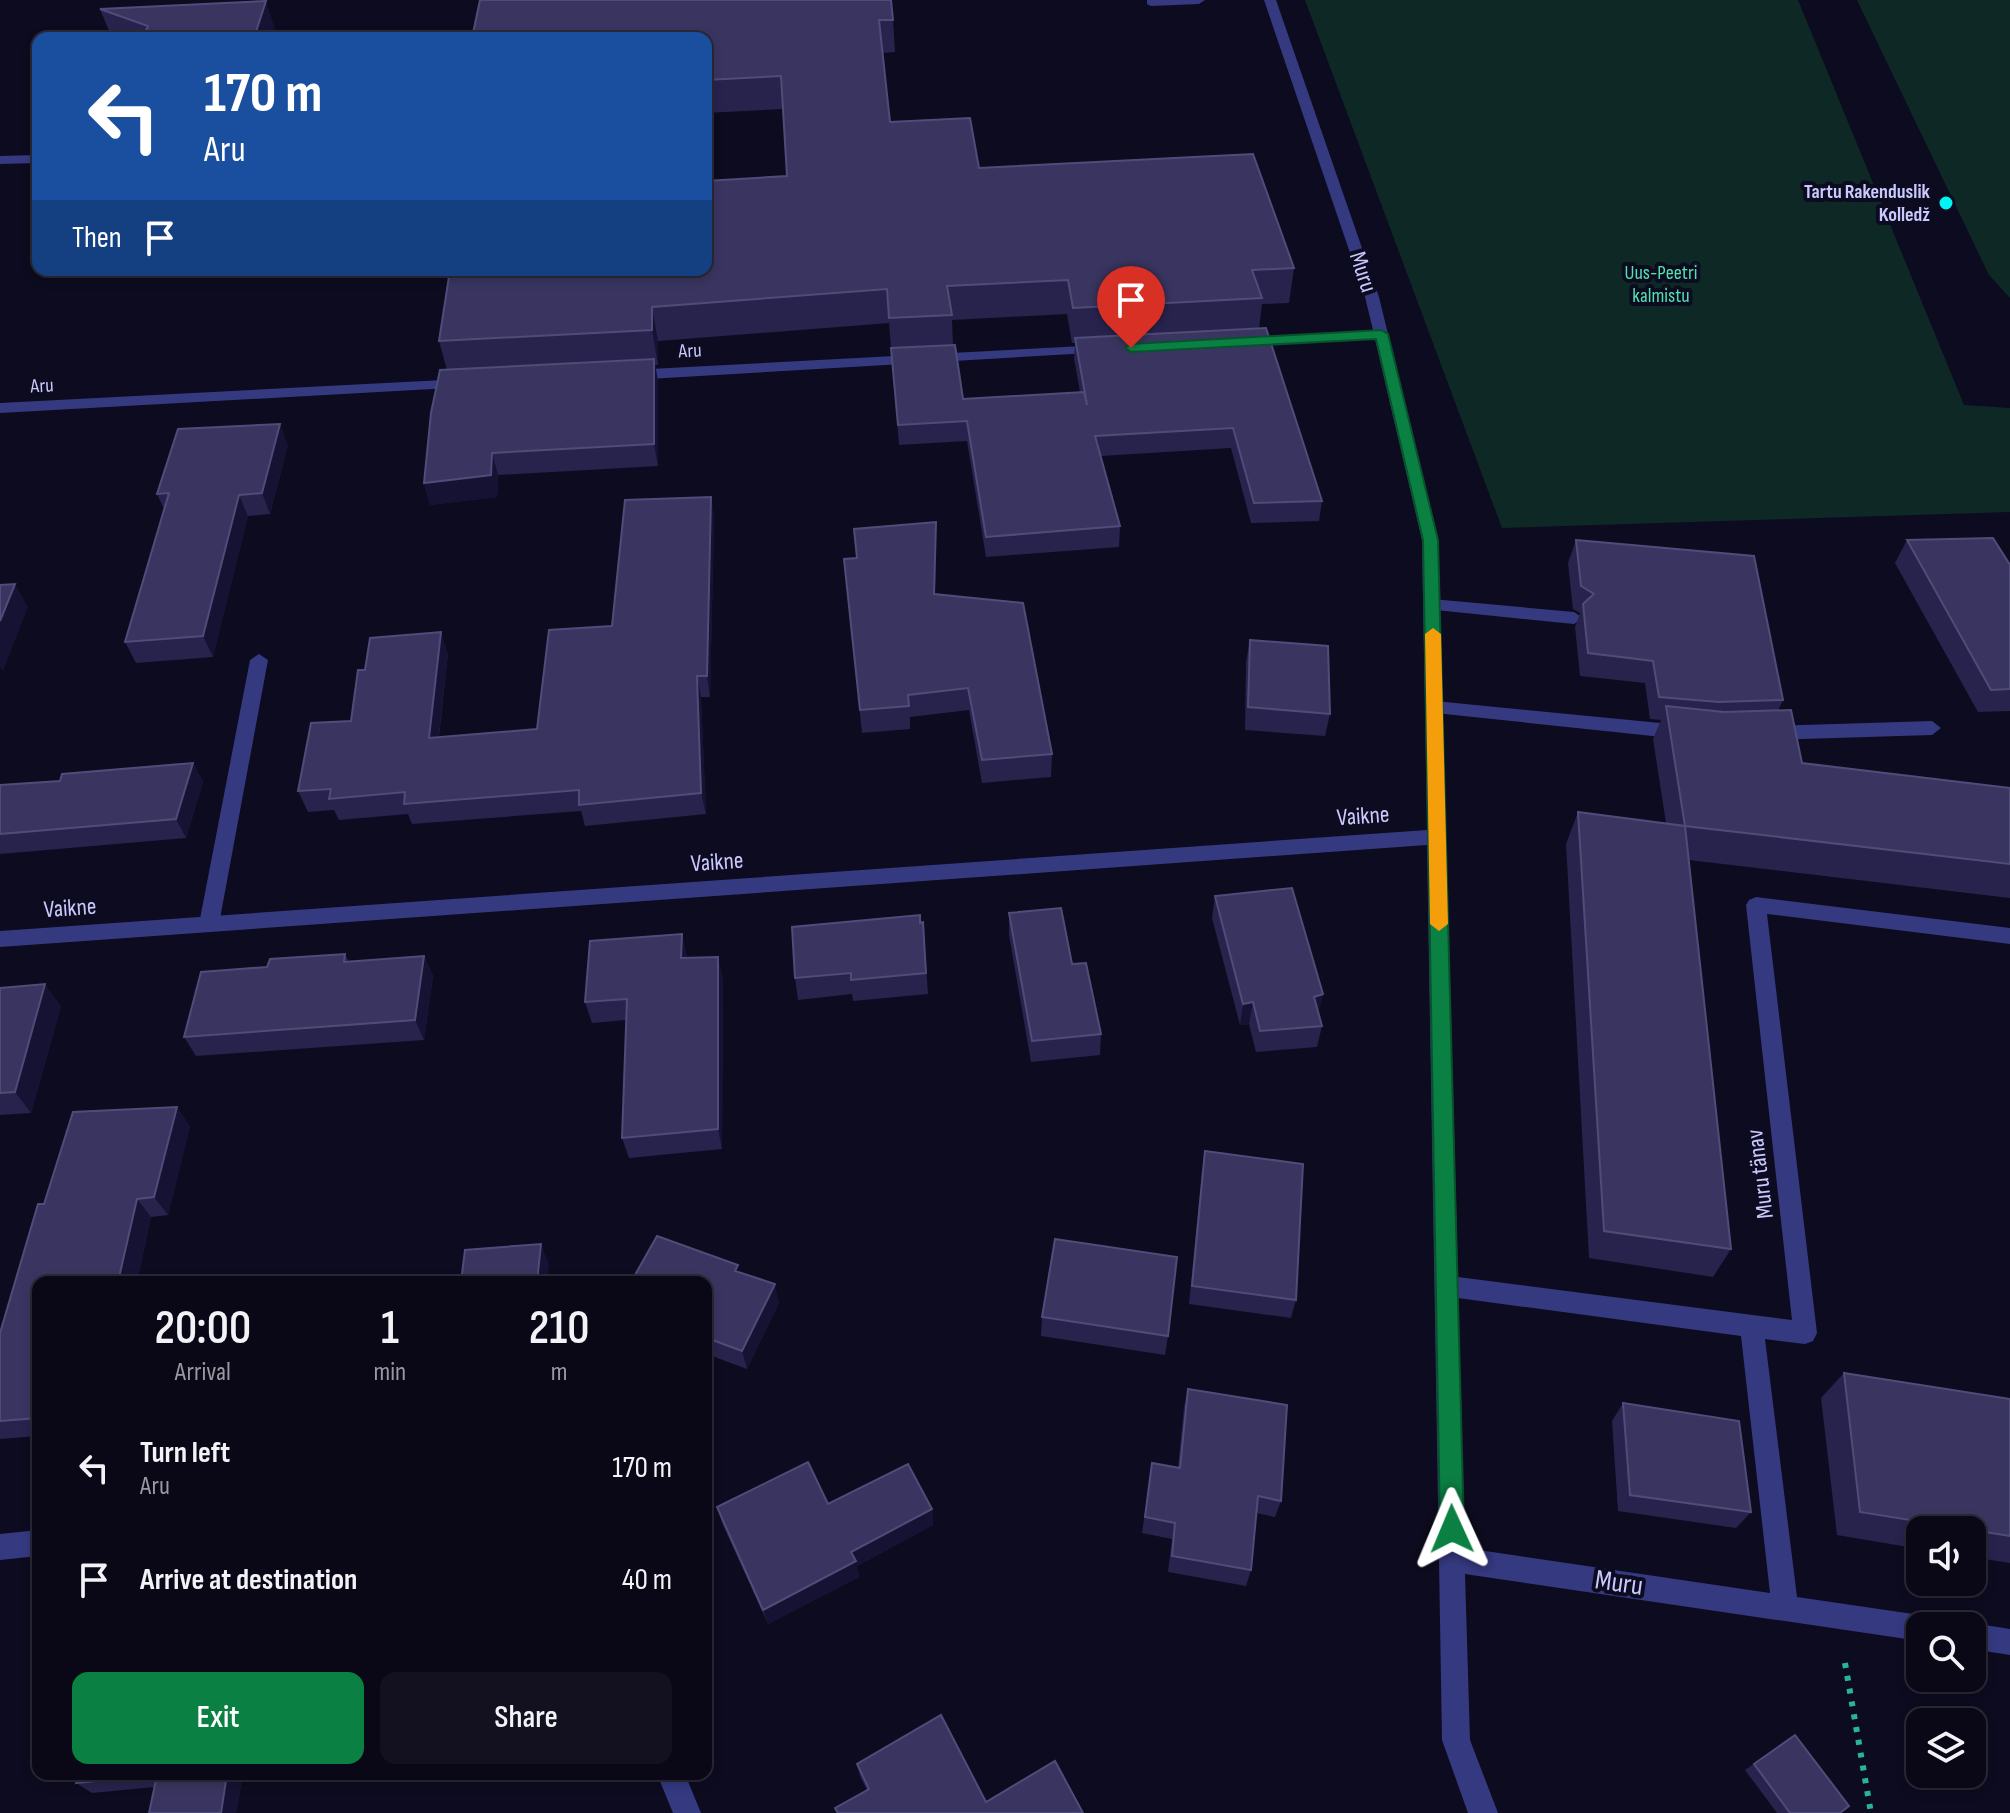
<!DOCTYPE html>
<html lang="en">
<head>
<meta charset="utf-8">
<style>
	body { margin:0; font-family:"Sofia Sans Condensed",sans-serif; background:#131120; color:#f1f3f6; height:100vh; display:flex; flex-direction:column; font-size:30px; white-space:nowrap }
	* { box-sizing:border-box; margin:0 }
	p { font-size:26px; color:#999aa1 }
	.icon { flex:none; width:44px; height:44px; fill:none; stroke:currentColor; stroke-width:2; stroke-linecap:round; stroke-linejoin:round }
	.map { position:relative; flex:1; overflow:hidden }
	.side { position:absolute; left:32px; top:1276px; width:680px; height:504px; display:flex; flex-direction:column; background:#0a0817; border-radius:16px; box-shadow:0 4px 12px #0003,0 0 0 2px #2a2936 }
	.side>* { flex:none }
	.top-card { position:absolute; left:32px; top:32px; width:680px; height:244px; border-radius:16px; box-shadow:0 4px 12px #0003,0 0 0 2px #2a2936; background:#1a4fa0; color:#fff; overflow:hidden }
	.controls { position:absolute; left:1906px; top:1516px; display:grid; gap:16px }
	.controls a { display:grid; place-items:center; width:80px; height:80px; border-radius:16px; background:#0a0817; box-shadow:0 4px 12px #0003,0 0 0 2px #2a2936; font-size:40px }
	.pin { position:absolute; display:grid; place-items:center; width:68px; height:68px; color:#fff; margin:-82px -34px; border-radius:50% 50% 50% 0; rotate:-45deg; box-shadow:0 0 8px #0007 }
	.pin .icon { rotate:45deg }
	.me { position:absolute; width:88px; margin:-44px; rotate:359deg; stroke-linejoin:round; filter:drop-shadow(0 0 6px #0008) }
	.turn { display:flex; align-items:center; gap:28px; height:168px; padding:0 40px; font-size:36px }
	.turn .icon { width:104px; height:104px; stroke-width:2.5 }
	.turn b { display:block; font-size:56px; line-height:68px }
	.then { display:flex; align-items:center; height:76px; padding:0 40px; background:#0003; gap:16px; font-size:30px }
	.eta { display:flex; justify-content:space-evenly; align-items:center; height:136px; text-align:center }
	.eta b { font-size:48px; font-weight:600; line-height:56px }
	.action { display:flex; gap:16px; margin-top:auto; padding:16px 40px }
	.action a { flex:1; height:92px; border-radius:16px; background:#0b8043; color:#fff; font-size:32px; font-weight:600; line-height:92px; text-align:center }
	.action a+a { background:#131120; color:#f1f3f6 }
	ul { padding:0; list-style:none }
	li { display:flex; align-items:center; gap:24px; height:112px; padding:0 40px }
	li div { flex:1 }
	li b { display:block; font-size:30px }
	li em { font-style:normal }
	.map>svg:first-child { display:block }
	.green { fill:#0e2925 }
	.lines { fill:none; stroke-linecap:round; stroke-linejoin:round }
	.path { stroke:#29b39d; stroke-width:6; stroke-dasharray:5 8; stroke-linecap:butt }
	.service { fill:#353980; fill-rule:evenodd }
	.minor { fill:#353980; fill-rule:evenodd }
	.wall { fill:#27234d; fill-rule:evenodd }
	.shaded-wall { fill:#151233 }
	.building { fill:#393560; stroke:#504c79; stroke-width:2 }
	.route { fill:#0b8043; stroke:#07532c; stroke-width:2 }
	.slow { fill:#f59e0b }
	.poi-dot { fill:#00f4f4; stroke:#0d0b1f; stroke-width:3 }
	.labels { text-anchor:middle; dominant-baseline:central; stroke-width:8; stroke-linejoin:round; paint-order:stroke }
	.far-poi-label { font-size:20px; font-weight:bold; fill:#cac9ff; stroke:#0d0b1f; text-anchor:end }
	.far-park-label { font-size:20px; fill:#52e2b0; stroke:#0d0b1f }
	.far-street-label { font-size:20px; fill:#cac9ff; stroke:#0d0b1f }
	.street-label { font-size:24px; fill:#cac9ff; stroke:#0d0b1f }
	.near-street-label { font-size:28px; fill:#cac9ff; stroke:#0d0b1f }
</style>
</head>
<body>
<div class="map">
<svg width="2010" height="1813" viewBox="0 0 2010 1813">
	<rect width="100%" height="100%" fill="#0d0b1f"/>
	<!-- green -->
	<g class="green">
		<path d="M1305,0h493l166,405 46,3v104l-508,16z"/>
		<path d="M1857,0h153v298l-21,-23z"/>
	</g>
	<g class="lines">
		<!-- path -->
		<path class="path" d="M1845,1663l26,150"/>
		<!-- service -->
		<g class="service">
			<path d="M1147,0h58l-6,4 -48,2 -4,-2z"/>
			<path d="M38,155v8l-38,1v-8z"/>
			<path d="M1432,599l142,13 9,6 -9,6 -148,-15 -3,-4 3,-4z"/>
			<path d="M259,654l9,6 -49,264 -3,6h-14l-3,-6 51,-264z"/>
			<path d="M1435,701l246,24 9,7 -9,7 -246,-26 -9,-6z"/>
			<path d="M1932,721l9,7 -9,7 -163,5 -9,-7 9,-7z"/>
		</g>
		<!-- minor -->
		<g class="minor">
			<path d="M1264,0h12l103,297 59,243 20,737 334,43 -46,-415 3,-5 7,-3 254,31v16l-243,-30 50,419 -4,8 -8,3 -40,-5 32,258 123,18 9,4 3,7h-12v15l-455,-67 5,166 28,73h-30l-26,-73 -15,-895 -1427,102v-16l1427,-101 -5,-290 -47,-201 -133,7 -7,-4 7,-4 131,-8 -8,-33zM1458,1298l283,38 29,257 -305,-45z"/>
			<path d="M1102,345l7,4 -2,3 -476,28 -8,-5 8,-5z"/>
			<path d="M463,379l8,5 -3,3 -468,26v-10z"/>
			<path d="M38,1530v26l-38,4v-26z"/>
			<path d="M1972,1623l38,6v26l-38,-6v-23h-8z"/>
			<path d="M657,1774h28l16,39h-28z"/>
		</g>
	</g>
	<!-- wall -->
	<g class="wall">
		<path d="M100,9l176,23 -2,6h-162z"/>
		<path d="M893,20l2,32 -13,1 8,69 89,46 315,100 -5,35 -27,1 -3,25 63,172 -3,20 -68,2 -20,-75 -130,8 19,70 -1,21 -133,10 -19,-116 -68,4 -10,-122 -231,18v24h-3l3,16v85l-160,9 -1,22 -67,8 -6,-22 23,-113 -8,-29 348,-165 -4,-67 -77,4v-75h-234zM1067,314l5,29h3l-1,15 6,34 -117,7 -10,-54 -1,-25z"/>
		<path d="M288,445l-18,69 -22,2 -35,141 -77,6 -11,-21 39,-133 -7,-15z"/>
		<path d="M711,497l3,21 -4,179h-9l5,117 -121,12 -4,-15 -169,13 -4,-10 -69,6 -5,-10 -26,2 -10,-21 53,-70 14,-51 83,-17 -9,84 98,-8 75,-103z"/>
		<path d="M936,522l-1,73 117,159 -1,23 -69,6 -13,-73 -59,7v12l-48,4 -18,-174 13,-1z"/>
		<path d="M1576,540l207,160 -5,11 24,52 208,25v110l-321,-38 42,389 -18,28 -124,-19 -23,-414 12,-32 88,11 -13,-84 8,-19 -11,-1 -5,-36 -65,-7 -5,-49 5,-14 -7,-4 -5,-46z"/>
		<path d="M1907,540l103,25v146l-32,1 -83,-149z"/>
		<path d="M1250,640l80,74 -5,22 -80,-6 1,-68z"/>
		<path d="M193,763l10,19 -17,56 -186,16v-69l60,-4z"/>
		<path d="M1215,896l108,98 -5,19 4,13 -5,21 -61,5 -7,-28 -9,1 -28,-107z"/>
		<path d="M1009,913l63,51 29,70 -1,21 -69,7 -22,-127z"/>
		<path d="M923,922l5,72 -75,7 -1,-7 -54,6 -3,-22z"/>
		<path d="M682,934l5,24 36,20 -1,171 -93,9 -7,-20 4,-118 -34,3 -7,-21z"/>
		<path d="M345,954l4,8 75,-6 9,20 -9,64 -228,16 -12,-19 83,-70z"/>
		<path d="M0,988l61,18 -30,107 -31,2z"/>
		<path d="M190,1126l-22,89 -17,2 -14,65h-99v154l-38,3v-106l44,-129z"/>
		<path d="M1205,1151l91,149 -5,18 -102,-14 13,-133z"/>
		<path d="M740,1273l39,30 -32,66 -35,-13 -6,13v-87z"/>
		<path d="M1042,1317l126,19 -3,19 -124,-19z"/>
		<path d="M1844,1373l166,26v164l-38,-6v-27h-52v19l-83,-14 -16,-137z"/>
		<path d="M1188,1389l93,112 -6,16 -19,-4 -5,57 -5,16 -78,-14 4,-33 -30,-6 10,-70 26,4 6,-60z"/>
		<path d="M1623,1403l128,109 -15,16 -118,-17 -6,-90z"/>
		<path d="M828,1504l104,5 1,16 -76,41 2,11 -91,47 -46,-101 -5,-16z"/>
		<path d="M1795,1735l45,78h-63l-32,-43z"/>
		<path d="M857,1764l129,38 97,11h-246l-2,-5 32,-18 -7,-14z"/>
		<path d="M78,1774h165l-7,39 -82,-26 -62,6 -16,-10z"/>
	</g>
	<!-- shaded-wall -->
	<g class="shaded-wall">
		<path d="M266,1l10,31 -2,6h-20z"/>
		<path d="M652,307l6,34v24l-6,-35z"/>
		<path d="M654,359l4,22v85l-4,-22z"/>
		<path d="M280,424l8,21 -18,69 -8,-21z"/>
		<path d="M492,453l6,22 -1,22 -67,8 -6,-22z"/>
		<path d="M239,495l9,21 -35,141 -10,-21z"/>
		<path d="M711,497l3,21 -4,179 -3,-21z"/>
		<path d="M936,522v23l-1,72 -1,-23z"/>
		<path d="M15,584l13,23 -25,64 -3,-4v-46z"/>
		<path d="M441,632l7,21 -12,106 -7,-21z"/>
		<path d="M697,676l4,21 5,117 -5,-21z"/>
		<path d="M193,763l10,19 -17,56 -10,-19z"/>
		<path d="M682,934l5,22 -1,24 -5,-22z"/>
		<path d="M424,956l9,20 -9,64 -9,-20z"/>
		<path d="M718,957l5,21 -1,171 -4,-20z"/>
		<path d="M45,984l16,22 -30,107 -16,-21z"/>
		<path d="M1323,994l-5,22 -4,-19z"/>
		<path d="M1253,1002l-4,22 -9,1 3,-21z"/>
		<path d="M177,1107l13,19 -22,89 -14,-18z"/>
		<path d="M137,1199l14,18 -14,65h-19z"/>
		<path d="M541,1244l8,20 -2,18h-10z"/>
		<path d="M775,1284l4,19 -32,66 -5,-18z"/>
		<path d="M707,1338l5,18 -6,13v-30z"/>
		<path d="M932,1509l1,16 -76,41 2,11 -91,47 -5,-14 88,-58z"/>
		<path d="M227,1774h16l-7,39h-15z"/>
	</g>
	<!-- building -->
	<g class="building">
		<path d="M480,0h411l2,20h-14l11,102 80,-4 9,50 274,-14 41,114 -42,2 10,28 -189,10 -5,-28 -121,6 5,29 -63,3 -2,-29 -235,18v23l-213,11 11,-71h256v-89l81,-5 -6,-100 -75,4v-42h-234z"/>
		<path d="M266,1l-12,37h-111l5,-12 -48,-17z"/>
		<path d="M1266,328l56,173 -68,2 -21,-75 -138,8 25,90 -134,11 -19,-116 -69,4 -7,-77 64,-3 8,54 121,-7 3,13 -12,-67z"/>
		<path d="M654,359v85l-162,9 -1,22 -67,8 7,-70 9,-43z"/>
		<path d="M280,424l-18,69 -23,2 -36,141 -78,6 44,-149 -12,1 21,-65z"/>
		<path d="M711,497l-4,179h-10l4,117 -122,12v-15l-175,14 1,-12 -76,7 2,-10 -33,2 13,-68 40,-2 7,-51h7l5,-32 71,-6 -12,106 108,-9 12,-99 63,-4 13,-126z"/>
		<path d="M936,522l-2,72 89,9 29,151 -70,6 -14,-72 -60,7 1,11 -49,4 -16,-151 13,-1 -3,-29z"/>
		<path d="M1993,538l17,27v124l-19,1 -84,-150z"/>
		<path d="M1576,540l178,16 29,144 -64,2 -60,-5 -6,-36 -65,-8 -5,-49 11,-10 -13,-8z"/>
		<path d="M15,584l-15,37v-36z"/>
		<path d="M1250,640l78,6 2,68 -82,-7z"/>
		<path d="M1666,706l58,6 67,-2 11,53 208,25v76l-325,-38z"/>
		<path d="M193,763l-17,56 -176,15v-49l60,-4 2,-7z"/>
		<path d="M1578,812l107,14 46,423 -127,-18z"/>
		<path d="M1292,888l31,106 -9,3 8,29 -62,5 -7,-29 -10,2 -28,-108z"/>
		<path d="M1061,908l11,56 14,-1 15,71 -69,7 -23,-128z"/>
		<path d="M920,915v8l3,-1 3,51 -75,7v-7l-56,5 -3,-51z"/>
		<path d="M682,934l-1,24 37,-1v172l-96,9 5,-139 -42,3 5,-61z"/>
		<path d="M345,954l-1,8 80,-6 -9,64 -231,17 17,-65 66,-5 3,-8z"/>
		<path d="M45,984l-30,108 -15,1v-105z"/>
		<path d="M177,1107l-23,90 -17,2 -19,83h-80v136l-38,3v-88l38,-129h6l29,-92z"/>
		<path d="M1205,1151l98,13 -7,136 -104,-14z"/>
		<path d="M657,1236l81,29 -3,6 40,13 -33,67 -35,-13 -1,1v-57h-75z"/>
		<path d="M1055,1239l122,18 -9,79 -126,-19z"/>
		<path d="M541,1244l-4,38h-76l4,-32z"/>
		<path d="M1844,1373l166,26v137l-150,-24z"/>
		<path d="M1188,1389l99,16 -6,96 -23,-5 -7,74 -79,-14 3,-33 -30,-6 7,-54 28,5z"/>
		<path d="M1623,1403l116,18 12,91 -121,-17z"/>
		<path d="M808,1462l20,42 80,-40 24,45 -81,43 5,9 -93,49 -46,-103z"/>
		<path d="M941,1715l45,87 69,-41 28,52h-245l-3,-5 34,-19 -12,-25z"/>
		<path d="M1795,1735l54,71 -9,7h-50l-36,-49z"/>
		<path d="M78,1774h149l-6,39h-72l8,-38 -81,8z"/>
	</g>
	<!-- route -->
	<path class="route" d="M1381,330l7,4 50,206 26,989 -4,8 -8,3 -8,-3 -4,-8 -17,-989 -47,-201 -245,13 -6,-4 6,-4z"/>
	<!-- slow -->
	<path class="slow" d="M1433,628l8,6 7,290 -9,7 -9,-7 -5,-290z"/>
	<!-- markers -->
	<circle class="poi-dot" cx="1946" cy="203" r="8"/>
	<g class="labels">
		<!-- far-poi labels -->
		<g class="far-poi-label">
			<text x="1930" y="192">Tartu Rakenduslik<tspan x="1930" dy="23">Kolledž</tspan></text>
		</g>
		<!-- far-park labels -->
		<g class="far-park-label">
			<text x="1661" y="273">Uus-Peetri<tspan x="1661" dy="23">kalmistu</tspan></text>
		</g>
		<!-- far-street labels -->
		<g class="far-street-label">
			<text transform="translate(690 351) rotate(-3)">Aru</text>
			<text transform="translate(42 386) rotate(-3)">Aru</text>
		</g>
		<!-- street labels -->
		<g class="street-label">
			<text transform="translate(1363 272) rotate(72)">Muru</text>
			<text transform="translate(1363 816) rotate(-4)">Vaikne</text>
			<text transform="translate(717 862) rotate(-4)">Vaikne</text>
			<text transform="translate(70 908) rotate(-4)">Vaikne</text>
			<text transform="translate(1760 1174) rotate(-97)">Muru tänav</text>
		</g>
		<!-- near-street labels -->
		<g class="near-street-label">
			<text transform="translate(1619 1583) rotate(8)">Muru</text>
		</g>
	</g>
</svg>
<div class="controls">
<a><svg class="icon" aria-label="sound" viewBox="0 0 24 24"><path d="M4 9h4l5-4v14l-5-4H4zM17 9q2 3 0 6"/></svg></a>
<a><svg class="icon" aria-label="search" viewBox="0 0 24 24"><circle cx="10" cy="10" r="6"/><path d="M15 15l6 6"/></svg></a>
<a><svg class="icon" aria-label="layers" viewBox="0 0 24 24"><path d="M12 4l9 5-9 5-9-5zM3 14l9 5 9-5"/></svg></a>
</div>
<div class="pin" style="left:1131px;top:348px;background:#d93025"><svg class="icon" aria-label="arrive" viewBox="0 0 24 24"><path d="M6 21V4h12l-3 4 3 4H6"/></svg></div>
<svg class="me" style="left:1452px;top:1529px" viewBox="-20 -20 40 40"><path d="M0-17L14 15 0 8-14 15z" fill="#0b8043" stroke="#fff" stroke-width="4"/></svg>
<div class="top-card">
<div class="turn"><svg class="icon" aria-label="left" viewBox="0 0 24 24"><path d="M17 20v-9H6M10 6l-5 5 5 5"/></svg><div><b>170 m</b>Aru</div></div>
<div class="then">Then<svg class="icon" aria-label="arrive" viewBox="0 0 24 24"><path d="M6 21V4h12l-3 4 3 4H6"/></svg></div>
</div>
<section class="side">
<div class="eta">
<div><b>20:00</b><p>Arrival</p></div>
<div><b>1</b><p>min</p></div>
<div><b>210</b><p>m</p></div>
</div>
<ul>
<li><svg class="icon" aria-label="left" viewBox="0 0 24 24"><path d="M17 20v-9H6M10 6l-5 5 5 5"/></svg><div><b>Turn left</b><p>Aru</p></div><em>170 m</em></li>
<li><svg class="icon" aria-label="arrive" viewBox="0 0 24 24"><path d="M6 21V4h12l-3 4 3 4H6"/></svg><div><b>Arrive at destination</b></div><em>40 m</em></li>
</ul>
<div class="action"><a>Exit</a><a>Share</a></div>
</section>
</div>
</body>
</html>
